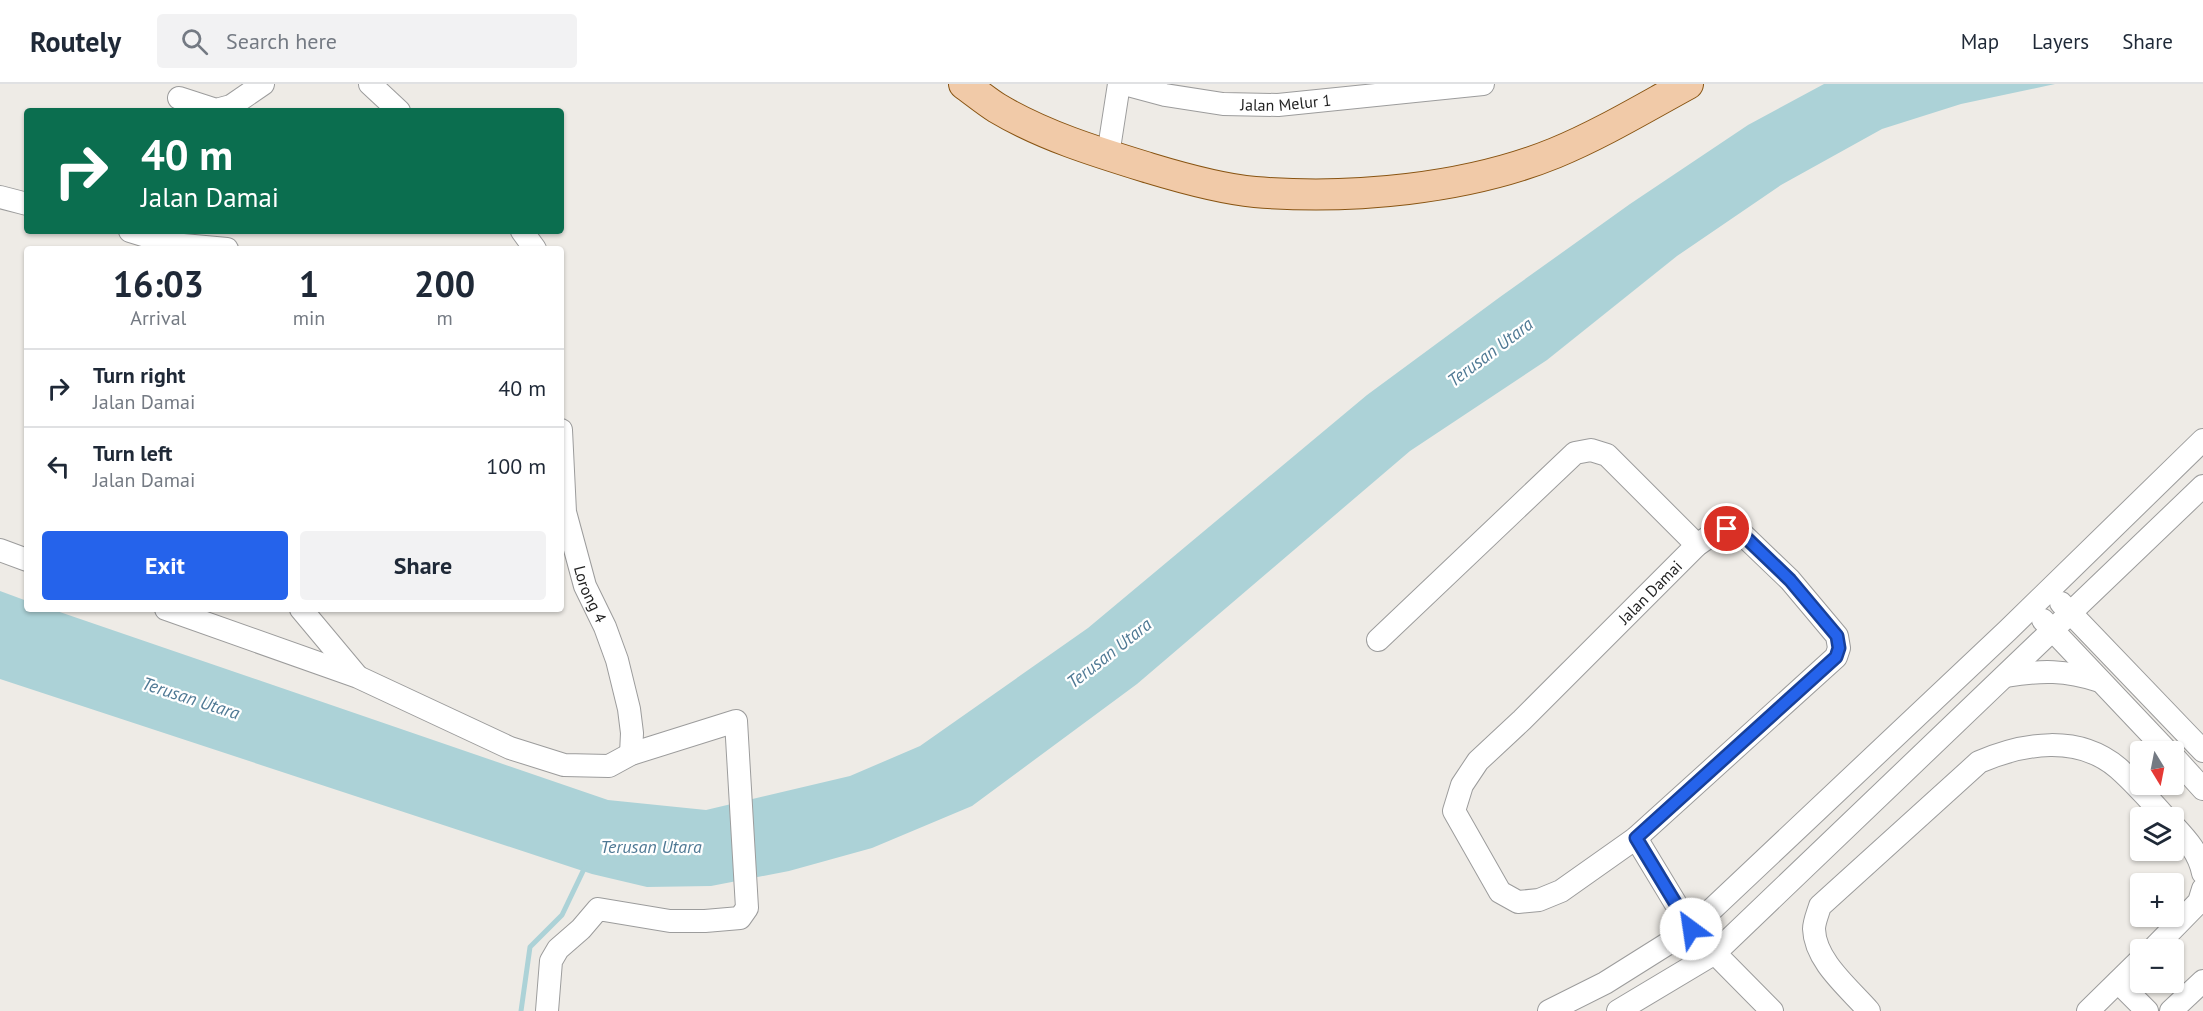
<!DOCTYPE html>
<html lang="en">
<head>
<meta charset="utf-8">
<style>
	body { margin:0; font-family:"PT Sans",sans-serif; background:#f2f2f3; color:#1f2937; height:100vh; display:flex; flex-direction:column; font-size:22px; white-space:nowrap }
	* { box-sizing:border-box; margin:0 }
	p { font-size:20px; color:#747a83 }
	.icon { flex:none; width:33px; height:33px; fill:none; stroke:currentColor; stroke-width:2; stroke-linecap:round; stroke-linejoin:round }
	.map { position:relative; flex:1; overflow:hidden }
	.panel { position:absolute; left:24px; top:162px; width:540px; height:366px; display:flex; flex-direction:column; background:#fff; border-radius:6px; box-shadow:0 2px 4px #0004 }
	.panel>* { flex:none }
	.top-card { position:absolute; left:24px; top:24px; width:540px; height:126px; border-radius:6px; box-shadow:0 2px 4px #0004; background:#0b6e4f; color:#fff; overflow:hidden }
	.needle { width:39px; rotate:170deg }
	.fabs { position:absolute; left:2130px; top:657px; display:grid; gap:12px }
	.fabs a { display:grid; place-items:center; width:54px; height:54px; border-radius:6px; background:#fff; box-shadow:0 2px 4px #0004; font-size:30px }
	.pin { position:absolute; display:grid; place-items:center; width:51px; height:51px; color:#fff; margin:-26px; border:3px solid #fff; border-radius:50%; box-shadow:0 2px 6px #0007 }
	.me { position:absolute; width:66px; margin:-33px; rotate:329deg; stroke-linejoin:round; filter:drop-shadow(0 0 4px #0008) }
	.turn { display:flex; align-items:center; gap:21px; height:126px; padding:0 18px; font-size:27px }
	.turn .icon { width:78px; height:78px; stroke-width:2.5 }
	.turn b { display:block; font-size:42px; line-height:51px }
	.eta { display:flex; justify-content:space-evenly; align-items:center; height:102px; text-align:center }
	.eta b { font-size:36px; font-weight:800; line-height:42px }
	.cta { display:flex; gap:12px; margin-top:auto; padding:12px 18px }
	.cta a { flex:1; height:69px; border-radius:6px; background:#2563eb; color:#fff; font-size:24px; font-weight:800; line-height:69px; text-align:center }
	.cta a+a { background:#f2f2f3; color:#1f2937 }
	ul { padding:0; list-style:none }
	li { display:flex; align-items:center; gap:18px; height:78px; padding:0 18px; border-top:2px solid #e0e1e3 }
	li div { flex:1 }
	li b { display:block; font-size:22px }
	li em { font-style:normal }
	header { display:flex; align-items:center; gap:36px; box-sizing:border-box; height:84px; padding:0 30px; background:#fff; border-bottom:2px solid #e0e1e3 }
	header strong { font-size:28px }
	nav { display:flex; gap:33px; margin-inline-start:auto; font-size:21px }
	.search { width:420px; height:54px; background:#f2f2f3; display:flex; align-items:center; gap:15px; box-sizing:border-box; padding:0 21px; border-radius:6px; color:#747a83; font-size:22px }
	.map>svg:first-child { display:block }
	.water { fill:#acd2d7 }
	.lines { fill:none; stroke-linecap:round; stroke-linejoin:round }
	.stream { stroke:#acd2d7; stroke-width:5 }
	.minor-casing { stroke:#9c9c9c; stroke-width:24 }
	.major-casing { stroke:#885412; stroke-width:32 }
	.minor { stroke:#fff; stroke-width:22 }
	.major { stroke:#f1caa8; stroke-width:30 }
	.route-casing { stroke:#184099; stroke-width:15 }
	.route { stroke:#2563eb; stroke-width:10 }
	.labels { text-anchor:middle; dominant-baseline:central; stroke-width:4.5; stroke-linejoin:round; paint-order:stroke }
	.street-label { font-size:16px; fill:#1f1f1f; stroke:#fff }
	.water-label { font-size:18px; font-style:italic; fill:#4f7994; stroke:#fff }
</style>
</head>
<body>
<header>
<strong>Routely</strong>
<div class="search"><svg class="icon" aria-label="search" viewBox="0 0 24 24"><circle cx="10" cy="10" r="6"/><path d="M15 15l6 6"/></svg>Search here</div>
<nav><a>Map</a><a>Layers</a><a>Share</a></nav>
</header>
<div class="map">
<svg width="2203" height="927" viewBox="0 0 2203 927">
	<rect width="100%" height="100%" fill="#eeebe6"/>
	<!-- water -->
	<path class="water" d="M1824,0h231l-94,20 -79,25 -101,56 -104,71 -130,104 -137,91 -273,233 -165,122 -100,42 -83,23 -78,15 -64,1 -55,-13 -592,-195v-88l27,10v8h24l557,191 98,10 144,-34 70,-30 168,-118 279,-233 133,-98 130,-93 118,-79z"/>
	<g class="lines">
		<!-- stream -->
		<path class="stream" d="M521,927l9,-64 32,-32 23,-48"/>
		<!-- minor casing -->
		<g class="minor-casing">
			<g id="minor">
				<path d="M370,0l29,27"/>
				<path id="s1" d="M1124,0l41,11 58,9 55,1 205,-21"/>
				<path d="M179,14l37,12 15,-4 32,-22"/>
				<path d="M1108,71l11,-71"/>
				<path d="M0,113l27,7"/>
				<path d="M130,147l42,13 55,5"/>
				<path d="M522,147l13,18"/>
				<path id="s2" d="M561,346l4,82 20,74 20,41 12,33 12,49 3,24 -1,21"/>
				<path d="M1727,445l13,3 50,48 47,56 2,12 -3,9 -200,181 -75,53 -22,9 -21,2 -18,-10 -46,-81 8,-26 16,-24 44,-41 175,-175 19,-13z"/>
				<path d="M0,466l27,10"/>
				<path d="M2061,519l142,148"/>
				<path d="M166,525l192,68 152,71 54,17 45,1 22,-12 105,-33 11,187 -7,10 -35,3h-35l-72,-12 -17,20 -23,20 -7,12 -4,50"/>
				<path d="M301,525l56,67"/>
				<path d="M2043,536l125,132"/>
				<path d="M1378,556l197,-187 16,-3 16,5 90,90"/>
				<path d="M2006,592c36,-6 59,-6 94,5"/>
				<path d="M2174,673l29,32"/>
				<path d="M2174,742c13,14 25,27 29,47"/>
				<path d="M1636,754l55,91 81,82"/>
				<path d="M2152,866l47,-48 4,-13"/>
				<path d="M2118,898l29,29"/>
				<path d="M1549,927l56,-28 86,-54 316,-298 196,-191"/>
				<path d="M1618,927l97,-58 488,-467"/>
				<path d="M1869,927c-20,-23 -54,-50 -55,-82 0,-7 4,-16 6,-23l159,-144c44,-19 99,-28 139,6 17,15 33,33 48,50"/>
				<path d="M2088,927l52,-51"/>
				<path d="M2171,927l32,-30"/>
			</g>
		</g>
		<!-- major casing -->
		<g class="major-casing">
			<path id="major" d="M964,0c11,8 22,17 33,24 47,28 100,44 152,60 33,10 72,21 106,24 95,8 212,-3 300,-39 46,-19 89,-45 133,-69"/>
		</g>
		<!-- minor -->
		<use href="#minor" class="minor"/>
		<!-- major -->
		<use href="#major" class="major"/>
	</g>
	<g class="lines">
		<!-- route casing -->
		<g class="route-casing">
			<path id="route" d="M1691,845l-55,-91 200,-181 3,-9 -2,-12 -47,-56 -50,-48 -13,-3"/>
		</g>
		<!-- route -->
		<use href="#route" class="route"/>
	</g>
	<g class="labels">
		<!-- street labels -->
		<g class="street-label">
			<text stroke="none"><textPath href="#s1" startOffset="164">Jalan Melur 1</textPath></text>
			<text transform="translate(1650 508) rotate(-45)">Jalan Damai</text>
			<text stroke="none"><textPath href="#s2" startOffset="168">Lorong 4</textPath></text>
		</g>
		<!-- water labels -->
		<g class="water-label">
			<text transform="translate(1490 268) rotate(-37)">Terusan Utara</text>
			<text transform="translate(1109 569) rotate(-38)">Terusan Utara</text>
			<text transform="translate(191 614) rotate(18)">Terusan Utara</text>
			<text x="651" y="762">Terusan Utara</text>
		</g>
	</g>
</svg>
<div class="fabs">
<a><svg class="needle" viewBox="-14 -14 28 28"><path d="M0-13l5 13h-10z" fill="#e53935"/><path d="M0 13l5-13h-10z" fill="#747a83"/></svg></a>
<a><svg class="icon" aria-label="layers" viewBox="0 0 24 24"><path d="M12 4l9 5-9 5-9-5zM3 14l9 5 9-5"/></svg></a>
<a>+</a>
<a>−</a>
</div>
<div class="pin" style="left:1727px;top:445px;background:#d93025"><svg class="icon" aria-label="arrive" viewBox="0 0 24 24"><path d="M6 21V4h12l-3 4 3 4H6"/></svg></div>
<svg class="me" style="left:1691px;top:845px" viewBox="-20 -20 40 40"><circle r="19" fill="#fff"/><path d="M0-13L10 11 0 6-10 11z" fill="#2563eb"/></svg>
<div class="top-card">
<div class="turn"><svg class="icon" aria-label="right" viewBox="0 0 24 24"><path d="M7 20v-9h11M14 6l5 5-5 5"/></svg><div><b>40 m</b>Jalan Damai</div></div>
</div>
<section class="panel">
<div class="eta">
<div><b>16:03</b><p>Arrival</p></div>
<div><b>1</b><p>min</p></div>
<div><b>200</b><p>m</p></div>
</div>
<ul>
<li><svg class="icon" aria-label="right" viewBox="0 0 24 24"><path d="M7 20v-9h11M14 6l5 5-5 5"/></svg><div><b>Turn right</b><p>Jalan Damai</p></div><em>40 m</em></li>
<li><svg class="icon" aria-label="left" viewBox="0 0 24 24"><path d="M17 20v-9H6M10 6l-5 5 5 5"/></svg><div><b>Turn left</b><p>Jalan Damai</p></div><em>100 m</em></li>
</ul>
<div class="cta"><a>Exit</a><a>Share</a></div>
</section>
</div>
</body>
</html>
